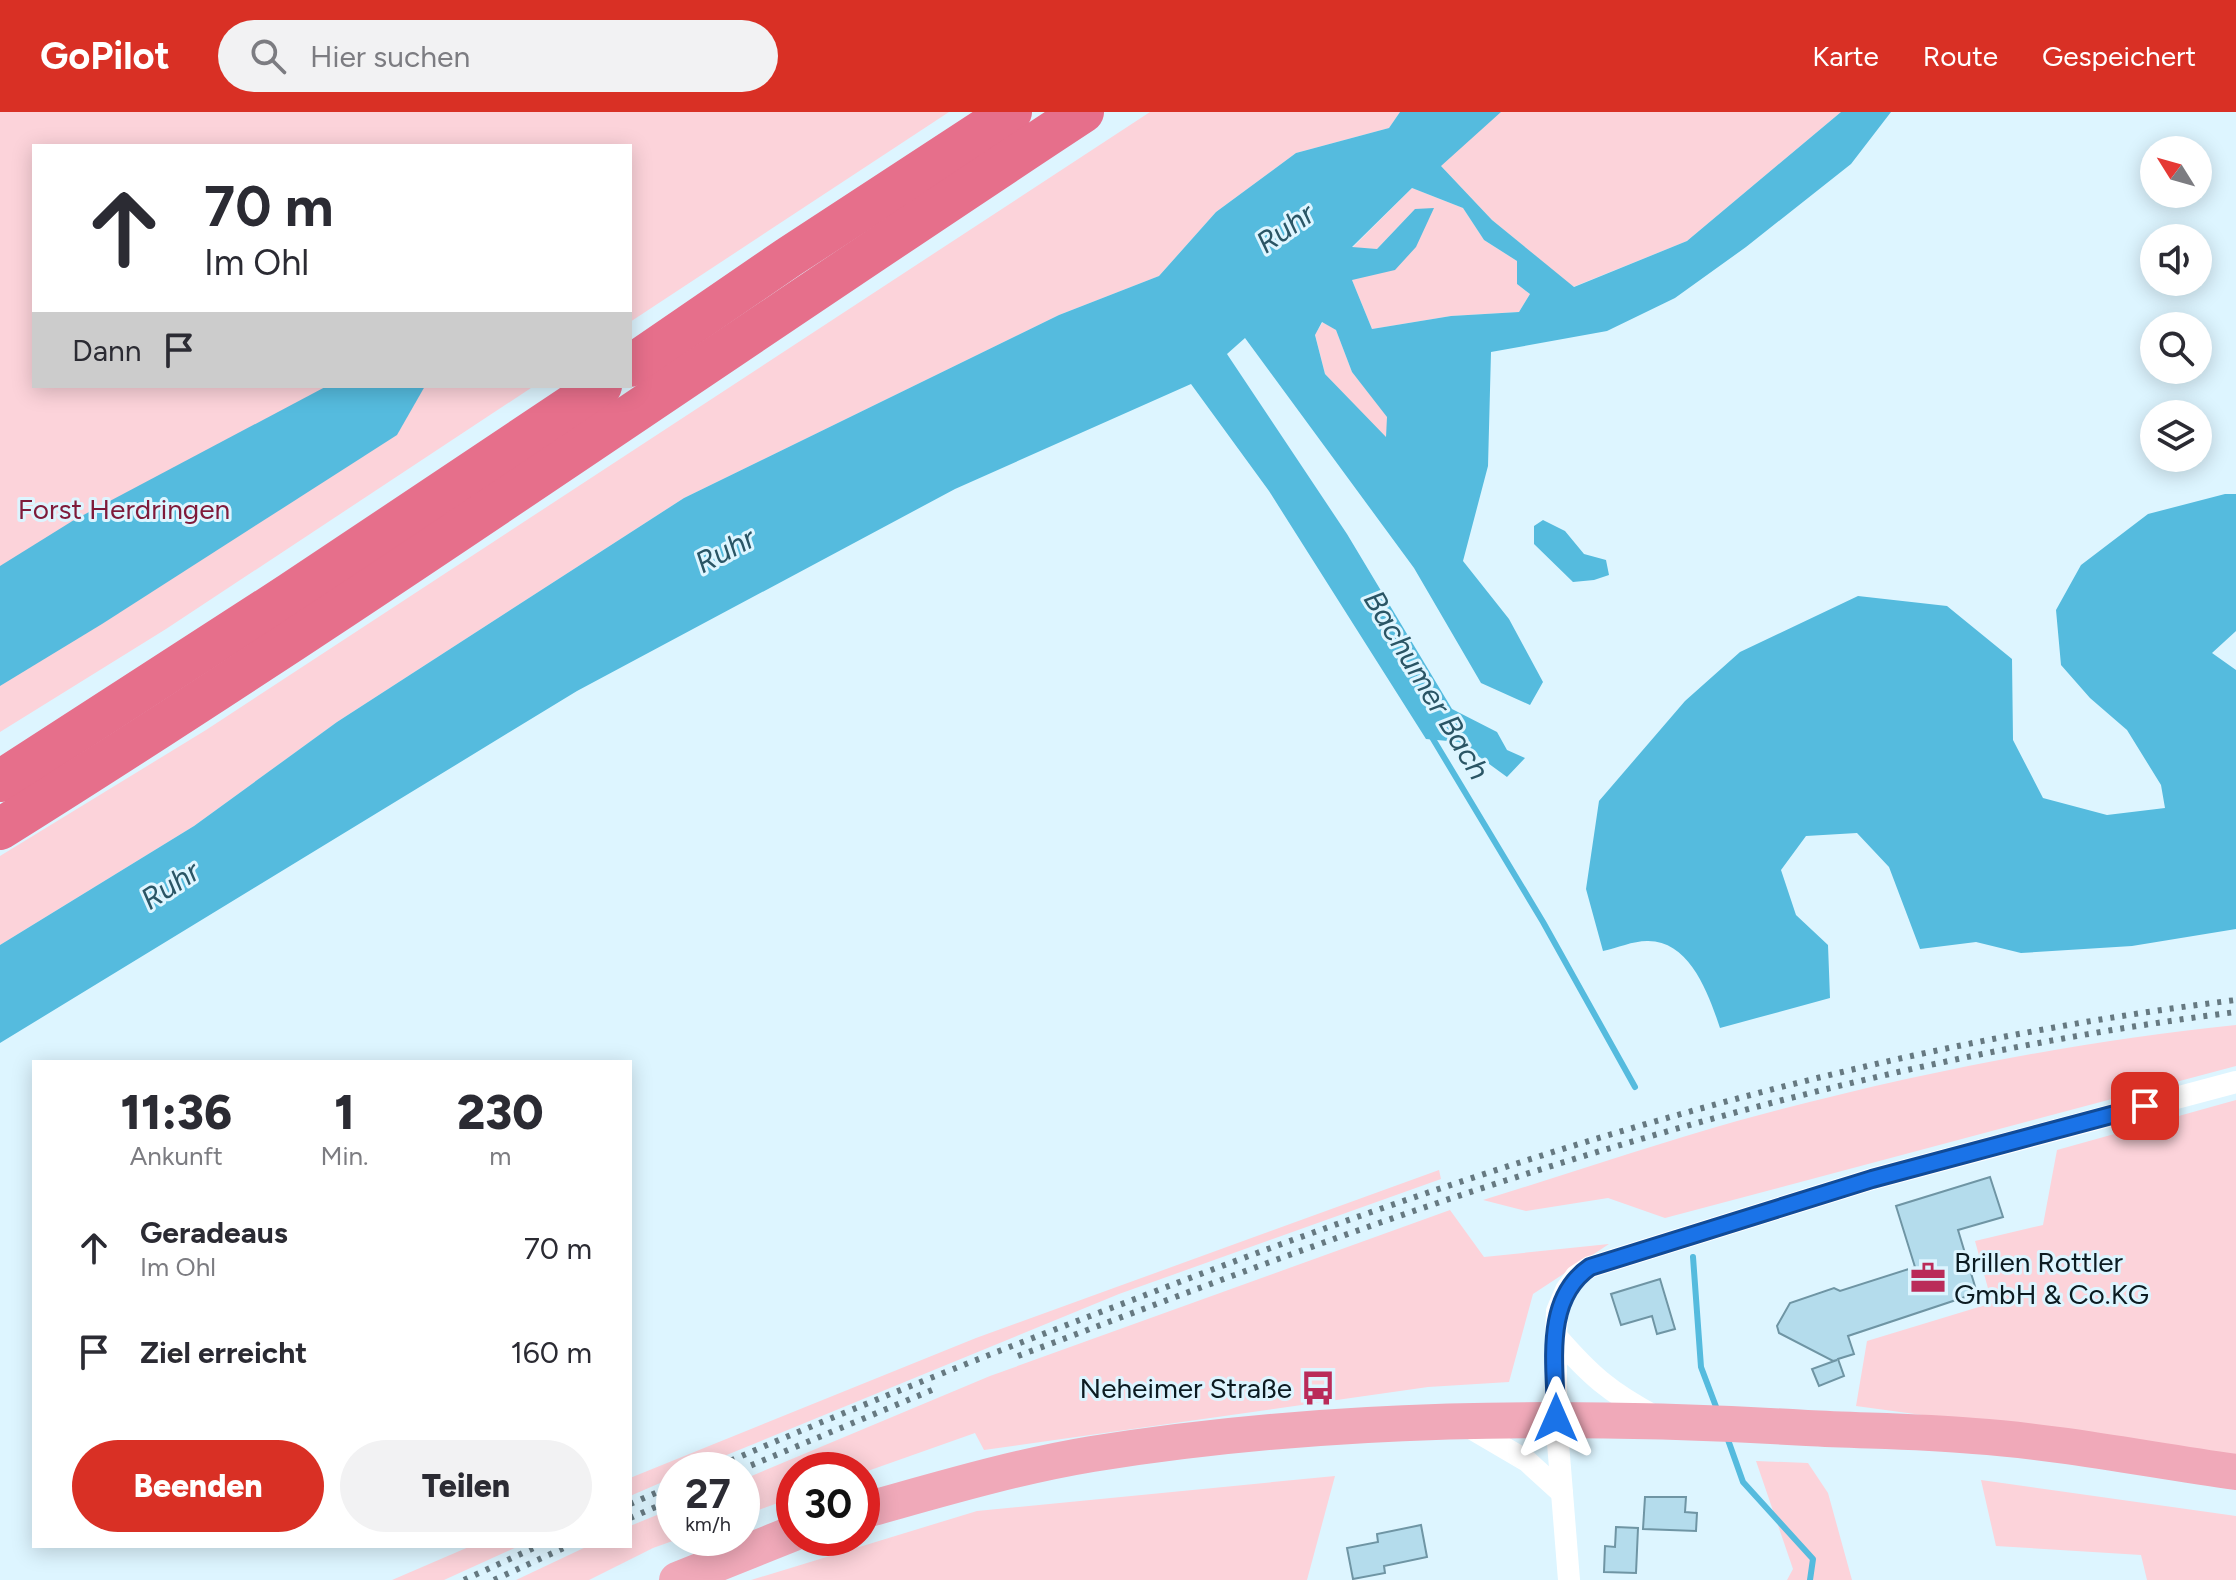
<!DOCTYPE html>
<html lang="de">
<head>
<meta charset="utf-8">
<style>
	body { margin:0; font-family:Figtree,sans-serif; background:#f2f2f3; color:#2b2b33; height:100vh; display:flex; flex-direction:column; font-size:30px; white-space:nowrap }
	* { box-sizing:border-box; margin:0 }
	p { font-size:26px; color:#7c7c81 }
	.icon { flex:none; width:44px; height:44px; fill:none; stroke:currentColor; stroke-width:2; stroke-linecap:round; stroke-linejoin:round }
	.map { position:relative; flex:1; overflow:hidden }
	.details { position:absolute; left:32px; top:948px; width:600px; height:488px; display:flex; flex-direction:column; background:#fff; border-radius:0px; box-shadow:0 4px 20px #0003 }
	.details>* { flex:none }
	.top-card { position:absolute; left:32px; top:32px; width:600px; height:244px; border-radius:0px; box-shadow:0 4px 20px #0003; background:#fff; color:#2b2b33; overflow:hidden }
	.needle { width:52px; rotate:307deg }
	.controls { position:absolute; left:2140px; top:24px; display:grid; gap:16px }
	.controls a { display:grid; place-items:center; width:72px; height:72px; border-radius:50%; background:#fff; box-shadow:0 4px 20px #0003; font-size:40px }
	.speed { position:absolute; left:656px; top:1340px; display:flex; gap:16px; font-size:40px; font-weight:700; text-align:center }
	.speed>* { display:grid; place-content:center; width:104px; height:104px; border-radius:50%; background:#fff; box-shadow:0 4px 20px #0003; line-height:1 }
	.speed small { font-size:20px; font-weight:400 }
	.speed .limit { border:12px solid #d22; background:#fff; color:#111 }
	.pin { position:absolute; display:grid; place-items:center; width:68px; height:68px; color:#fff; margin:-34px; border-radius:16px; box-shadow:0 4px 12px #0006 }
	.me { position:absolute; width:88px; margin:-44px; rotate:0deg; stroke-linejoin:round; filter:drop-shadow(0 0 6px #0008) }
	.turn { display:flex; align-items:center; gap:28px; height:168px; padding:0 40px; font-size:36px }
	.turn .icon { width:104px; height:104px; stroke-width:2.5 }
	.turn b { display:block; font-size:56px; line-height:68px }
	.then { display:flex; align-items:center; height:76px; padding:0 40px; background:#0003; gap:16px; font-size:30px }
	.eta { display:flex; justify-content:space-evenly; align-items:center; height:136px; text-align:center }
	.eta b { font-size:48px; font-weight:800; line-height:56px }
	.primary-button { display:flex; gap:16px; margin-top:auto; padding:16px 40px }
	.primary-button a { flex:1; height:92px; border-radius:48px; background:#d93025; color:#fff; font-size:32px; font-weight:800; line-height:92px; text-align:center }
	.primary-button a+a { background:#f2f2f3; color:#2b2b33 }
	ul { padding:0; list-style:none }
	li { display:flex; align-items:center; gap:24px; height:104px; padding:0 40px }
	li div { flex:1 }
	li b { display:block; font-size:30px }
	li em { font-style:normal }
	header { display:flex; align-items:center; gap:48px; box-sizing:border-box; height:112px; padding:0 40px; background:#d93025; color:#fff }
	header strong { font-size:38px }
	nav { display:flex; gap:44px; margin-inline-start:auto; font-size:28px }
	.search { width:560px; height:72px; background:#f2f2f3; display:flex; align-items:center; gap:20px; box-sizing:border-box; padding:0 28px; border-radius:44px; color:#7c7c81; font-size:30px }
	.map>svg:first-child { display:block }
	.green { fill:#fcd3da }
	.water { fill:#55bbde; fill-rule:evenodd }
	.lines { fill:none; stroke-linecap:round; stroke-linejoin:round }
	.stream { stroke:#55bbde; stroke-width:6 }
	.building { fill:#b4dcec; stroke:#6f95a4; stroke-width:2 }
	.street { stroke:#fff; stroke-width:22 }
	.primary { stroke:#f0a9b9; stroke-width:36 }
	.highway { stroke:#e66f8b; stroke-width:42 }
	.rail { stroke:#667981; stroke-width:6; stroke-dasharray:4 8; stroke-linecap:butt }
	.route-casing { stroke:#114b97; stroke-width:20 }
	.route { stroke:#1a73e8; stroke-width:14 }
	.labels { text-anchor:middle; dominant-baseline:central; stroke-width:6; stroke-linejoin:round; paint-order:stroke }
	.park-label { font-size:28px; fill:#7f1a3a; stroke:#ddf5ff }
	.poi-label { font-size:28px; fill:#0c1b21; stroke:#ddf5ff; text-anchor:start }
	.water-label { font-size:30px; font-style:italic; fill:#2a5565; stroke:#ddf5ff }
</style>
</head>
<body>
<header>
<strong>GoPilot</strong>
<div class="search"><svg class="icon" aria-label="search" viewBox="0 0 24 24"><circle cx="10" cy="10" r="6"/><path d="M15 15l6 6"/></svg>Hier suchen</div>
<nav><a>Karte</a><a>Route</a><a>Gespeichert</a></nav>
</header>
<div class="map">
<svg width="2236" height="1468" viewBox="0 0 2236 1468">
	<rect width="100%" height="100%" fill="#ddf5ff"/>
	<!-- green -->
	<g class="green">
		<path d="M0,0h949l-319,210v-176h-596v240h500l-368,243 -166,103z"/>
		<path d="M1150,0h250l-11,16 -93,25 -80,59 -57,64 -100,39 -375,183 -347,224 -143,104 -194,119v-89l206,-126z"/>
		<path d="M1501,0h340l-154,129 -114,46 -81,-67 -52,-55z"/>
		<path d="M1412,76l51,20 21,32 33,21v23l13,10 -11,18 -68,4 -79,13 -20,-49 63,-71 -38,40 -25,-1z"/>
		<path d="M1323,210l13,8 16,42 36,45 -2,21 -61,-64 -10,-40z"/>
		<path d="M2236,913v41l-571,152 -57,-20 -82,13 -43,-11c85,-26 169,-55 254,-79 162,-44 332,-79 499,-96z"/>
		<path d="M2236,988v358l-380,-52 11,-65 125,-38 -17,-62 68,-16 14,-75z"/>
		<path d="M1439,1058l2,9 -322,115 -429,176h-16v7l-44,19v-18l346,-140z"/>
		<path d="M1450,1098l34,47 125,-13 -76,50 -24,88 -81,5 -444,63 -9,-17 -113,40v-3h-68v27l-52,19v-36l248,-104z"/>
		<path d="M1756,1349l52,2 20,30 24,87h-65l6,-11z"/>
		<path d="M1335,1364l-28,104h-556l226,-69z"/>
		<path d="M1981,1368l255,36v64h-89l-6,-25 -145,-9z"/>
		<path d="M674,1396v30h7l-28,10 -64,32h-73l72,-34h42v-20z"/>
		<path d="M471,1434h48l-75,34h-52z"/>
	</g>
	<!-- water -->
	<g class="water">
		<path d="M1400,0h101l-60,54 51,54 82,67 113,-46 154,-129h50l-40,52 -105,83 -71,51 -68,33 -116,21 -3,114 -25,95 46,58 34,63 -13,23 -49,-22 -67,-115 -169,-230 -18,16 120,180 105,175 45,23 10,18 18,8 -18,19 -48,-35 -33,-3 -157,-248 -78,-107 -236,105 -378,202 -577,352v-98l194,-119 143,-104 347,-224 375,-183 100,-39 57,-64 80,-59 93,-25zM1412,76l51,20 21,32 33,21v23l13,10 -11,18 -68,4 -79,13 -20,-49 43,-10 21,-23 18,-39 -19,1 -38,40 -25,-2zM1322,210l14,8 16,42 35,45 -1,20 -61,-63 -10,-39z"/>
		<path d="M327,274h98l-28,49 -295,189 -102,62v-120l74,-46z"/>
		<path d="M2225,382h11v137l-24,22 24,17v259l-104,17 -111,7 -45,-11 -56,7 -31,-82 -32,-34 -51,3 -25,34 15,45 32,30 2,53 -110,30c-11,-33 -30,-88 -73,-87 -14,0 -30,7 -44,10l-17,-62 13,-88 86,-100 55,-49 118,-56 89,10 65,53 1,81 30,58 64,17 58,-7 -4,-23 -34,-55 -37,-32 -29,-33 -5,-55 25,-45 67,-51z"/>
		<path d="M1543,408l22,11 19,23 22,6 3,15 -15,5 -21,2 -39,-38v-18z"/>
	</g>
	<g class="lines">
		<!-- stream -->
		<g class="stream">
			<path d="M1430,622l113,188 92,165"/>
			<path d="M1693,1145l8,110 17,45"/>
			<path d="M1727,1325l16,45 70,77 -3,21"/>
		</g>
	</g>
	<!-- building -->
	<g class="building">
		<path d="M1990,1065l13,40 -45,13 19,63 -129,43 6,18 -16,5 6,17 -25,10 -7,-17 25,-9 -4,1 -54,-28 -2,-7 13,-23 44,-15 6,3 75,-24 -19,-61z"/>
		<path d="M1660,1167l15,50 -18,5 -5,-18 -31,9 -10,-31z"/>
		<path d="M1645,1385h41l-1,15 12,1 -1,18 -53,-2z"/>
		<path d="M1421,1413l6,32 -43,9 1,7 -32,6 -6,-31 31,-6 -1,-8z"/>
		<path d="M1616,1415l22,1 -2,45 -32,-1 1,-26 10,1z"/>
	</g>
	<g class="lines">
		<!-- street -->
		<g class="street">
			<path d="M1556,1224c34,39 53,56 100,81"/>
			<path d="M1469,1315l58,34 35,32"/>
			<path d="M1569,1468l-13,-162v-82l1,-25 9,-21 10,-14 14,-9 282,-88 364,-97"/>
		</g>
		<!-- primary -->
		<g class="primary">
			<path d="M862,1399c76,-21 152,-44 230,-57 237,-38 476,-40 715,-26 56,3 111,3 167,8 87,6 175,24 262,36"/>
			<path d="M677,1468l117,-47"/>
		</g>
		<!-- highway -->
		<g class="highway">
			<path d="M630,254l159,-109 222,-145"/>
			<path d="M0,669l291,-188 310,-207"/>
			<path d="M0,717c367,-230 721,-479 1083,-717"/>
		</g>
		<!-- rail -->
		<g class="rail">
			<path d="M1018,1244c179,-67 358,-136 540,-192 222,-69 448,-123 678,-152"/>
			<path d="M709,1358c140,-61 283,-117 426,-171 358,-138 718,-252 1101,-299"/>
			<path d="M740,1358l192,-80"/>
			<path d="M630,1392l44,-19"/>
			<path d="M630,1406l44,-19"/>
			<path d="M464,1468l74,-34"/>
			<path d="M494,1468l74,-34"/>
		</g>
	</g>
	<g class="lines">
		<!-- route casing -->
		<g class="route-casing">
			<path id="route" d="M1556,1306c0,-51 -14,-118 34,-151l282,-88 273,-73"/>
		</g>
		<!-- route -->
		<use href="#route" class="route"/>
	</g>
	<!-- icons -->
	<defs>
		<g id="office-bare" transform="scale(2.76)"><path d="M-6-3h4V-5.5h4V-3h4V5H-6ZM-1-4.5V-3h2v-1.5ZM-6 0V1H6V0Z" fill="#ba2b59" stroke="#ddf5ff" stroke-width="2.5" paint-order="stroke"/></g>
		<g id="bus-bare" transform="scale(2.76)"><path d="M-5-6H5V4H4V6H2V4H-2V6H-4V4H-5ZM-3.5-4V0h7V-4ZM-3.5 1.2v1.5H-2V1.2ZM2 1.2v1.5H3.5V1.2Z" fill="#ba2b59" stroke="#ddf5ff" stroke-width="2.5" paint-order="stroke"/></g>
	</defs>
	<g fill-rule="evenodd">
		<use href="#office-bare" x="1928" y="1166"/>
		<use href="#bus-bare" x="1318" y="1276"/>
	</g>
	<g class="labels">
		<!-- park labels -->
		<g class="park-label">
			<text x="124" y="397">Forst Herdringen</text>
		</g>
		<!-- poi labels -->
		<g class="poi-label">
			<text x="1954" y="1150">Brillen Rottler<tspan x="1954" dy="32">GmbH &amp; Co.KG</tspan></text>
			<text x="1292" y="1276" text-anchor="end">Neheimer Straße</text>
		</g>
		<!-- water labels -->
		<g class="water-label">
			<text transform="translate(1285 116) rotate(-35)">Ruhr</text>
			<text transform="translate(725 438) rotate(-28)">Ruhr</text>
			<text transform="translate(1427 573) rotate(59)">Bachumer Bach</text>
			<text transform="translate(170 773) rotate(-33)">Ruhr</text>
		</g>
	</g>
</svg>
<div class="controls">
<a><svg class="needle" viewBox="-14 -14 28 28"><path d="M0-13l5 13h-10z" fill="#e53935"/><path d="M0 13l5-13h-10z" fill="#7c7c81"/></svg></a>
<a><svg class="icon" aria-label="sound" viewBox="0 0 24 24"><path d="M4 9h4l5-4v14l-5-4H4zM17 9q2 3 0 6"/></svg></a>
<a><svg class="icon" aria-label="search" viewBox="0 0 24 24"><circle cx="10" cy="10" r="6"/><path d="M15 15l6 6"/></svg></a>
<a><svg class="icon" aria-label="layers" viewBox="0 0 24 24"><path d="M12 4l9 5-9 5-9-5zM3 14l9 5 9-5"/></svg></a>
</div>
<div class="speed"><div>27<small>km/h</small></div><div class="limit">30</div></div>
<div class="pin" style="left:2145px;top:994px;background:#d93025"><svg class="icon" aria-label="arrive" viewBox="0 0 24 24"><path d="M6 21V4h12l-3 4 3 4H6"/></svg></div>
<svg class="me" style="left:1556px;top:1306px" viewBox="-20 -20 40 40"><path d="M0-17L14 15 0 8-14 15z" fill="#1a73e8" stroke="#fff" stroke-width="4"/></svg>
<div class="top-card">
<div class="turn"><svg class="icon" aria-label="ahead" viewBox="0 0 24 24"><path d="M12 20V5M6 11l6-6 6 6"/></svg><div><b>70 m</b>Im Ohl</div></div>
<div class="then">Dann<svg class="icon" aria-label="arrive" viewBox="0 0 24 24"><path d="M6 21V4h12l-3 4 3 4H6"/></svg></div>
</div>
<section class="details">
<div class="eta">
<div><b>11:36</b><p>Ankunft</p></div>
<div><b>1</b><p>Min.</p></div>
<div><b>230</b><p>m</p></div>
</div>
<ul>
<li><svg class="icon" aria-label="ahead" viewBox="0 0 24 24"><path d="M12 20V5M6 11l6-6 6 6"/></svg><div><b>Geradeaus</b><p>Im Ohl</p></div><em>70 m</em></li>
<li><svg class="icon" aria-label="arrive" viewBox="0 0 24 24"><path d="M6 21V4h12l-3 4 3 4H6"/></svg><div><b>Ziel erreicht</b></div><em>160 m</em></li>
</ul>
<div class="primary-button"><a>Beenden</a><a>Teilen</a></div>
</section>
</div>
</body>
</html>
